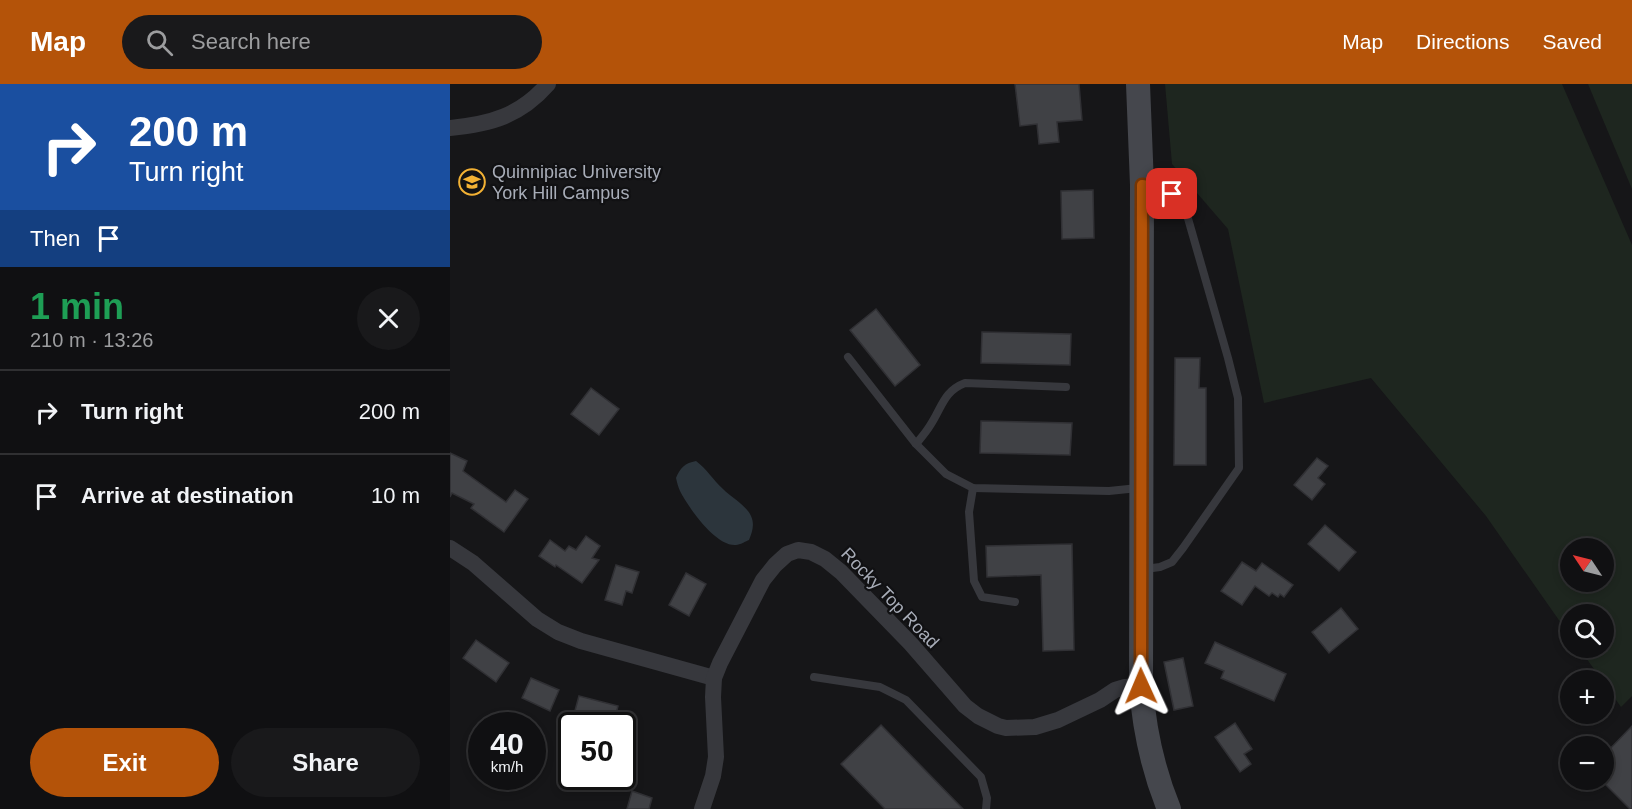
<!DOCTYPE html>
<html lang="en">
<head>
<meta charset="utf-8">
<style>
	body { margin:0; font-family:Helvetica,sans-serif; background:#19191b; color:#f1f3f6; height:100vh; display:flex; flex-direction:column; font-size:22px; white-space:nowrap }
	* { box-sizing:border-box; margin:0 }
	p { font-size:20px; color:#9c9d9f }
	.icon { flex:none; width:33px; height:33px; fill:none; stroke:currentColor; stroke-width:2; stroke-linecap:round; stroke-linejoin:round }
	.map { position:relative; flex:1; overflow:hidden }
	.panel { display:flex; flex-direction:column; background:#101012; width:450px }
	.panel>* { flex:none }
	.banner { background:#1a4fa0; color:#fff; overflow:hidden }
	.needle { width:39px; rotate:305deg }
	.fabs { position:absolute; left:1110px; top:454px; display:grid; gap:12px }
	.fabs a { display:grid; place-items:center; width:54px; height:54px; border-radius:50%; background:#101012; box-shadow:0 3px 9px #0003,0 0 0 2px #303032; font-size:30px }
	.speed { position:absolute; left:18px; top:628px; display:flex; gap:12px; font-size:30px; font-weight:700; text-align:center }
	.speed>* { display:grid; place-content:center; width:78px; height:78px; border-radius:50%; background:#101012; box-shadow:0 3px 9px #0003,0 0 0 2px #303032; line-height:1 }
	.speed small { font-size:15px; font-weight:400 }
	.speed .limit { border:3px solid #111; border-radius:9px; background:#fff; color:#111 }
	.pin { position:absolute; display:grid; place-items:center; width:51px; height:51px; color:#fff; margin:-26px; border-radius:12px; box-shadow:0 3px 9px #0006 }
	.me { position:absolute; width:66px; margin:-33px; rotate:359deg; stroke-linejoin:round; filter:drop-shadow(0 0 4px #0008) }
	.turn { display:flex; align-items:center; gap:21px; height:126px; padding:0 30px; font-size:27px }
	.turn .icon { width:78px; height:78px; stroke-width:2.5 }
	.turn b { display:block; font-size:42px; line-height:51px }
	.then { display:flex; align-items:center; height:57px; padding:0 30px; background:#0003; gap:12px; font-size:22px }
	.round { display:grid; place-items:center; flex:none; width:63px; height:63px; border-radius:32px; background:#19191b }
	.head { display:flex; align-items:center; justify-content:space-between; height:102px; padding:0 30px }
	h1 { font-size:36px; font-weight:700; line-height:45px; color:#1e9e55 }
	.cta { display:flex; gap:12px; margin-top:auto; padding:12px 30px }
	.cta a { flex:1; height:69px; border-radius:36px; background:#b45309; color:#fff; font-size:24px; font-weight:700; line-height:69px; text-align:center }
	.cta a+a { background:#19191b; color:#f1f3f6 }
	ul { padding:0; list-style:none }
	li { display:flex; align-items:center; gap:18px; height:84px; padding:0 30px; border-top:2px solid #303032 }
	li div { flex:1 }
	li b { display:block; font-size:22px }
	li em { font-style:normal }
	header { display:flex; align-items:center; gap:36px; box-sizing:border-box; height:84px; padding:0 30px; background:#b45309; color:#fff }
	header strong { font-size:28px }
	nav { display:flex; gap:33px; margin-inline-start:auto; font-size:21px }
	.search { width:420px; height:54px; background:#19191b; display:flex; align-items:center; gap:15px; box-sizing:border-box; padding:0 21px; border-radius:33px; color:#9c9d9f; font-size:22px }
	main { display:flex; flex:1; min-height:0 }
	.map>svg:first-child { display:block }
	.green { fill:#1e261f; fill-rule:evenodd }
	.water { fill:#2c353c }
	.building { fill:#404145; stroke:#303034; stroke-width:1.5 }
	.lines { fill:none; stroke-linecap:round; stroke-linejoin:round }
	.service { stroke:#37383d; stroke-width:8 }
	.minor { stroke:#37383d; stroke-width:16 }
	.secondary { stroke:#45474d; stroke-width:24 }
	.route-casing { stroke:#753606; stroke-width:15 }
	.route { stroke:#b45309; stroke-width:10 }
	.labels { text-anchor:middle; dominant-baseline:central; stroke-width:4.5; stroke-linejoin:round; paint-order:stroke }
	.poi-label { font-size:18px; fill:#a8adb8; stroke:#111113; text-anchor:start }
	.street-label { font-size:18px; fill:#a8adb8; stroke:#111113 }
</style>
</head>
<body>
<header>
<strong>Map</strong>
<div class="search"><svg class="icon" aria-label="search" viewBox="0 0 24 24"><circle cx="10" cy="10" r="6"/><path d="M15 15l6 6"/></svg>Search here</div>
<nav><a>Map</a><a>Directions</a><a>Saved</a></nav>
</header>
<main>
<section class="panel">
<div class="banner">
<div class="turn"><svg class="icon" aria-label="right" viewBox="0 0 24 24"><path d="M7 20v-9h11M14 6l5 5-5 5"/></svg><div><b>200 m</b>Turn right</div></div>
<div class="then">Then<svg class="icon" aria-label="arrive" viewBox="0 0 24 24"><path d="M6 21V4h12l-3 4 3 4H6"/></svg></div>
</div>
<div class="head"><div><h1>1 min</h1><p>210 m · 13:26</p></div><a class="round"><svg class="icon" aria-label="close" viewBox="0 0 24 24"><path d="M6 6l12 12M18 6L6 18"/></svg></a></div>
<ul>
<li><svg class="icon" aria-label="right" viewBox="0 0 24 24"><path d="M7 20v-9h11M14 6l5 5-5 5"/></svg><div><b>Turn right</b></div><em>200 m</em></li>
<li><svg class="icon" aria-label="arrive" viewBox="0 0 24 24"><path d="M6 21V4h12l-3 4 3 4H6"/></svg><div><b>Arrive at destination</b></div><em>10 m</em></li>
</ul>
<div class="cta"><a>Exit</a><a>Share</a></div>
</section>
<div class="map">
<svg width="1182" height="725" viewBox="0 0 1182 725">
	<rect width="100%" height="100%" fill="#161618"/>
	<!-- green -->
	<g class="green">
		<path d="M715,0h397l70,161v451l-11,11 -42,-59h25v-33h-34v21l-84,-120 -115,-138 -107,25 -36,-174 -56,-65zM1120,465h34v33h-34z"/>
		<path d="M1138,0h44v105z"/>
	</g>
	<!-- water -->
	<path class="water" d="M246,377c11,8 17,19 27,28 9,9 23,16 28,27 4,9 1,16 -2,24 -3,1 -9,5 -13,5 -20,2 -48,-38 -56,-54 -2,-4 -3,-9 -4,-13 4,-10 9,-15 20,-17z"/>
	<!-- building -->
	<g class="building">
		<path d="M565,0h64l3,36 -25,2 2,20 -20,2 -2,-20 -17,2z"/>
		<path d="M643,106l1,48 -32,1 -1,-48z"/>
		<path d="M426,225l44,56 -25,21 -45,-56z"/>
		<path d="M532,248l89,2 -1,31 -89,-2z"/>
		<path d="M725,274h25l-1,30h7v77h-32z"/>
		<path d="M141,304l28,21 -20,26 -28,-21z"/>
		<path d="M531,337l91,2 -2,32 -90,-2z"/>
		<path d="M0,369l17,8 -4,10 43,31 9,-12 13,9 -24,33 -33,-24 3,-4 -22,-11 -2,4z"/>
		<path d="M867,374l11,8 -10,12 7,6 -13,16 -18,-15z"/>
		<path d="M875,441l31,27 -17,19 -31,-27z"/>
		<path d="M136,452l14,10 -8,12 7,2 -17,23 -26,-18 -1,2 -16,-11 11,-16 15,11 4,-5 7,4z"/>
		<path d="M622,460l2,106 -31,1 -2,-76 -54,2 -1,-31z"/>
		<path d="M792,478l14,9 6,-8 31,22 -9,12 -4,-3 -2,3 -6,-4 -3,3 -14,-10 -13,19 -21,-14z"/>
		<path d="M166,481l23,7 -7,21 -6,-2 -4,14 -17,-5z"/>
		<path d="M236,489l20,11 -17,32 -20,-11z"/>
		<path d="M891,524l17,21 -29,24 -17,-21z"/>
		<path d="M26,556l33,23 -13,19 -33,-24z"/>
		<path d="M765,558l71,32 -12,27 -53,-23 3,-7 -19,-8z"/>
		<path d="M733,574l10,48 -19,4 -10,-48z"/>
		<path d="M81,594l28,12 -9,21 -28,-13z"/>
		<path d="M129,612l39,10 -5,20 -40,-8z"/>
		<path d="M785,639l17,26 -8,5 7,10 -11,8 -25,-35z"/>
		<path d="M431,641l82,84h-78l-44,-45z"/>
		<path d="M1182,642v83h-2l-26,-26v-28z"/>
		<path d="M182,707l20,7 -3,11h-22z"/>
	</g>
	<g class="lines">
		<!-- service -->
		<g class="service">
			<path d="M693,101c23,4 27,6 42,23l43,150 10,40 1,70 -56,80 -11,14 -12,5 -15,2"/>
			<path d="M398,273l68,87 30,30 27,14 136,3 29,-3"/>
			<path d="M466,360c5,-6 11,-13 15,-20 11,-17 13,-33 34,-41l101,4"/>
			<path d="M523,404l-4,24 5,69 8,16 33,5"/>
			<path d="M364,593l66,10 26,13 75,77 6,21 -1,11"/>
		</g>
		<!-- minor -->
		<g class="minor">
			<path d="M0,44c41,-4 70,-12 98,-44"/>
			<path d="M0,464l23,15 64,56 21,13 23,9 133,37"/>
			<path d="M252,725l11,-33 3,-19 -3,-60 1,-19 6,-15 43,-83 12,-15 12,-11 11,-4 13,2 14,7 16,13 70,72 54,62 13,10 20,10 8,2 29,-1 23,-7 42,-20 15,-10 10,-3 16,-1"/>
		</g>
		<!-- secondary -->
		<path class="secondary" d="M688,0l4,101 -1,501c3,42 12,84 28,123"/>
	</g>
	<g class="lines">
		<!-- route casing -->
		<g class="route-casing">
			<path id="route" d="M691,602l1,-501 18,3 12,6"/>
		</g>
		<!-- route -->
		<use href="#route" class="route"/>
	</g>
	<!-- icons -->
	<defs>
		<g id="university-ring" transform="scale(1.35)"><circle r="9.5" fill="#111113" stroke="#f2b134" stroke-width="1.5"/><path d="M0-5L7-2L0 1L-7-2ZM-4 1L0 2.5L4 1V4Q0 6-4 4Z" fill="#f2b134"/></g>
	</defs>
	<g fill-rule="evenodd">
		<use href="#university-ring" x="22" y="98"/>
	</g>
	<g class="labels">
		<!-- poi labels -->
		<g class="poi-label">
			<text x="42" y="88">Quinnipiac University<tspan x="42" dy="21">York Hill Campus</tspan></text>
		</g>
		<!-- street labels -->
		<g class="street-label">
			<text transform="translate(440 514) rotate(46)">Rocky Top Road</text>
		</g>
	</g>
</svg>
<div class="fabs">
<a><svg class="needle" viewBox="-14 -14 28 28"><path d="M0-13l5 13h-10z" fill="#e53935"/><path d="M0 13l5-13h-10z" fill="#9c9d9f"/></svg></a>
<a><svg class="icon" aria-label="search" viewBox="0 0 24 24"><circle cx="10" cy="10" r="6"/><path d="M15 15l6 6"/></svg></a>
<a>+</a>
<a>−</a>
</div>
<div class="speed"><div>40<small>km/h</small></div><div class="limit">50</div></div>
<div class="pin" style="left:722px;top:110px;background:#d93025"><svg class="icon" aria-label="arrive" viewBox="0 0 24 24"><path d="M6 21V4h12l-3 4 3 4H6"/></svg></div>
<svg class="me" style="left:691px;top:602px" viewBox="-20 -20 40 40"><path d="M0-17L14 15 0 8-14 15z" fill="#b45309" stroke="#fff" stroke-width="4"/></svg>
</div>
</main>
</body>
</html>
